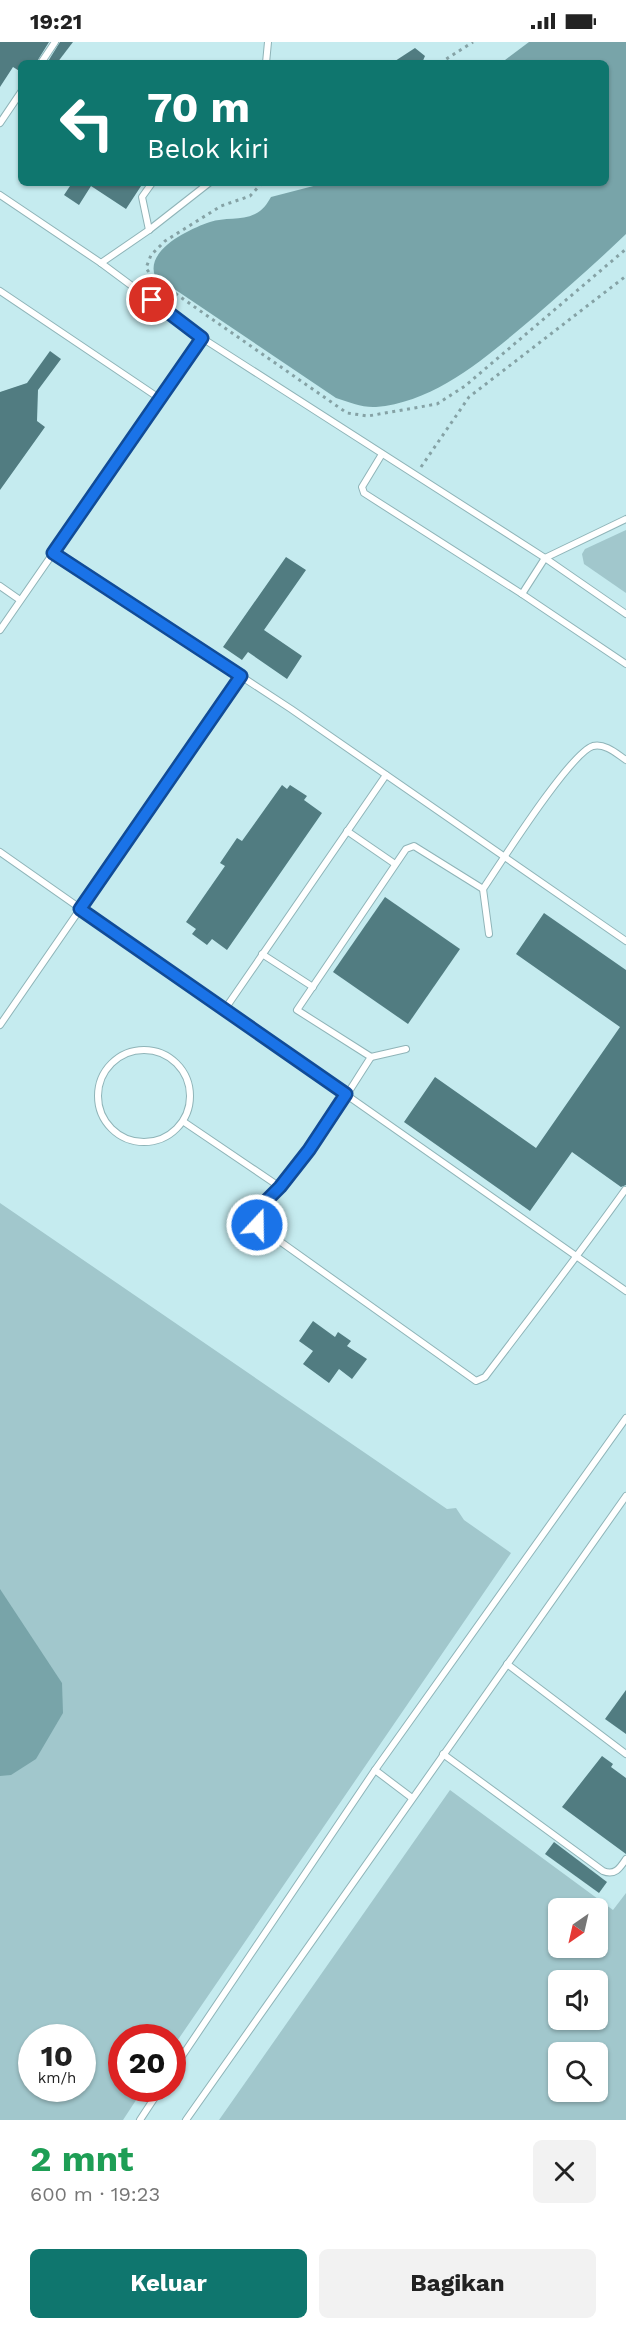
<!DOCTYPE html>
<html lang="id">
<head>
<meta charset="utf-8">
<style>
	body { margin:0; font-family:"Work Sans",sans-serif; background:#f2f2f2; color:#222; height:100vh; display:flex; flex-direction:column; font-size:22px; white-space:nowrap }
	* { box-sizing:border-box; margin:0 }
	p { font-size:20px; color:#767676 }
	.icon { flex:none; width:33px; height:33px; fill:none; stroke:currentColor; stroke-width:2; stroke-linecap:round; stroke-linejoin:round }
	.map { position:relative; height:2078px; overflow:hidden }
	.side { display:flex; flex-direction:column; background:#fff; flex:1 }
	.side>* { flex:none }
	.top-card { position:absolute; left:18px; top:18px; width:591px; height:126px; border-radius:9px; box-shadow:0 2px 4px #0004; background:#0f766e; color:#fff; overflow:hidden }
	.needle { width:39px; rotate:214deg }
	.buttons { position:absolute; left:548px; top:1856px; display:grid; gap:12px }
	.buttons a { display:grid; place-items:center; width:60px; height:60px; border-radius:9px; background:#fff; box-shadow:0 2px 4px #0004; font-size:30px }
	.speed { position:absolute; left:18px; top:1982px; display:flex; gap:12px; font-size:30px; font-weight:700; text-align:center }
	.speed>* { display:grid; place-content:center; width:78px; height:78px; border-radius:50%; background:#fff; box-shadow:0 2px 4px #0004; line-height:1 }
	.speed small { font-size:15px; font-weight:400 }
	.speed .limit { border:9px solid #d22; background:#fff; color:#111 }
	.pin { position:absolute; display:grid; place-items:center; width:51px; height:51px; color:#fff; margin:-26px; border:3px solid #fff; border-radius:50%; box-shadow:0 2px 6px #0007 }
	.me { position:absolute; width:66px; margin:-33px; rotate:21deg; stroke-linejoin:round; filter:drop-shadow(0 0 4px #0008) }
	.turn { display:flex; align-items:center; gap:21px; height:126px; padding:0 30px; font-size:27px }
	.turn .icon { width:78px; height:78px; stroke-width:2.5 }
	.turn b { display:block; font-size:42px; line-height:51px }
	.round { display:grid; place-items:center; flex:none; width:63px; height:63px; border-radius:9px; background:#f2f2f2 }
	.summary { display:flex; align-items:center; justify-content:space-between; height:102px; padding:0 30px }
	h1 { font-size:36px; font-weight:700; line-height:45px; color:#1e9e55 }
	.primary-button { display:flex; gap:12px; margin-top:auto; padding:12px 30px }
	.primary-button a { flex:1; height:69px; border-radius:9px; background:#0f766e; color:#fff; font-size:24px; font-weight:700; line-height:69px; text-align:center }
	.primary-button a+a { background:#f2f2f2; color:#222 }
	.status { display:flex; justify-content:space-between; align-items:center; height:42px; padding:0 30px; background:#fff; direction:ltr }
	.status svg { height:16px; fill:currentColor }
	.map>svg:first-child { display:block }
	.green { fill:#a1c7cc; fill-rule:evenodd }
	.water { fill:#78a4a9 }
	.building { fill:#517c81 }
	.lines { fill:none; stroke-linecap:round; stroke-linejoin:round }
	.service-casing { stroke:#8fb4b8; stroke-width:8 }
	.path { stroke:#85a2a5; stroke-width:3; stroke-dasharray:3 4.5; stroke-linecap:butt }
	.service { stroke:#fff; stroke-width:6 }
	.route-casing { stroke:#114b97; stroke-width:15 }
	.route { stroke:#1a73e8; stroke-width:10 }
</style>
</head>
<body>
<div class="status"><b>19:21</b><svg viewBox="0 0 49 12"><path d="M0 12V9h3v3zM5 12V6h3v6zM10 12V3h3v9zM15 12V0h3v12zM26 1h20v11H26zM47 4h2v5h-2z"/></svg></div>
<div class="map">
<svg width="626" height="2078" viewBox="0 0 626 2078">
	<rect width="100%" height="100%" fill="#c5ebef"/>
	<!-- green -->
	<g class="green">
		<path d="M626,488v63l-42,-29 -2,-10 3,-5z"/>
		<path d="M0,1161l447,306 9,-1 8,12 47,33 -338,494 -1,-10h-50v51h22l-21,32h-123zM32,1995h50v51h-50z"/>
		<path d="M450,1748l163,120 13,-17v227h-407zM558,1866h39v39h-39zM558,1938h39v39h-39zM558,2010h39v39h-39z"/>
	</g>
	<!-- water -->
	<g class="water">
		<path d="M529,0h97v192c-30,29 -61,56 -92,83 -44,37 -97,85 -158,90 -13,1 -27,-5 -40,-9l-181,-122c-10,-26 34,-47 55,-54 14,-5 31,-1 45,-8 8,-4 12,-10 16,-17l54,-14h281v-120h-105z"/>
		<path d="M0,1547l62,94 1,30 -27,46 -25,16 -11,1z"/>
	</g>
	<!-- building -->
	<g class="building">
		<path d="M0,0h49l-13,21h-15v9l-8,-5 -13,20z"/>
		<path d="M60,0h13l-16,21h-10z"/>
		<path d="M415,6l10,8 -3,7h-30z"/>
		<path d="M72,141h71l-17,26 -35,-23 -12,19 -15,-10z"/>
		<path d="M50,309l11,8 -23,31 -1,31 8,6 -45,63v-98l27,-9z"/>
		<path d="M286,515l20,13 -42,60 38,26 -15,23 -39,-27 -6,8 -19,-13z"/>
		<path d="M282,743l5,4 3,-4 17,11 -3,4 18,13 -95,137 -15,-11 -5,6 -15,-11 4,-5 -10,-7 39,-56 -5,-3 17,-25 5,3z"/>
		<path d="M385,855l75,52 -52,75 -75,-52z"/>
		<path d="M544,871l82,57v215l-5,2 -49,-35 -42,59 -126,-89 31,-45 101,71 84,-121 -104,-73z"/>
		<path d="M313,1279l22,16 3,-5 13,9 -4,5 20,13 -15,20 -13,-10 -10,14 -26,-19 10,-13 -14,-10z"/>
		<path d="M626,1648v44l-21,-15z"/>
		<path d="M602,1714l11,8 -2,3 15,11v76l-64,-47z"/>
		<path d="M554,1800l53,40 -8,11 -54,-39z"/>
	</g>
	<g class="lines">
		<!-- service casing -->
		<g class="service-casing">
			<g id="service">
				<path d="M41,21l14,-21"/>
				<path d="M266,21l2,-21"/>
				<path d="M0,81l21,-31"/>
				<path d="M0,153l101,68 101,75 -202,292"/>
				<path d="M149,188l-7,-33 10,-14"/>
				<path d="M101,221l48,-33 60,-47"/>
				<path d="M0,249l159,107"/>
				<path d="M202,296l343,220 81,56"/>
				<path d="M382,412l-20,33 2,6 158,101 104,70"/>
				<path d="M53,511l238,156 335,232"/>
				<path d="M0,544l20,14"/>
				<path d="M522,552l23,-36 81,-39"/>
				<path d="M347,789l48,33"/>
				<path d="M0,810l626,439"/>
				<path d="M483,847l6,45"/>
				<path d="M262,912l51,33"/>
				<path d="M225,967l161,-234"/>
				<path d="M0,983l241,-349"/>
				<circle cx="144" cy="1054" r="46"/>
				<path d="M371,1015l35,-8"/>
				<path d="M184,1080l96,65"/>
				<path d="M625,1148c-45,63 -93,125 -140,187l-9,4 -219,-156c-4,-16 8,-24 19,-34 35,-36 67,-91 95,-134l-74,-47 109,-161 8,-3 69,43c17,-25 87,-136 110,-143 12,-3 24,8 33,14"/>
				<path d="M507,1622l119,90"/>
				<path d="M443,1712l160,117c12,5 17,-3 23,-12"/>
				<path d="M375,1728l37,28"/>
				<path d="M172,2029l203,-301 251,-352"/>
				<path d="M140,2078l21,-32"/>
				<path d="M186,2078l440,-624"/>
			</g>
		</g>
		<!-- path -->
		<g class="path">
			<path d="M440,21l33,-21"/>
			<path d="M262,141l-12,13 -29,10 -56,35 -14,14 -5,13 7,10 194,135 21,3 69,-12 28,-18 161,-137"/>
			<path d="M421,425l48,-70 157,-121"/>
		</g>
		<!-- service -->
		<use href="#service" class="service"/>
	</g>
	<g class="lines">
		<!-- route casing -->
		<g class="route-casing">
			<path id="route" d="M152,258l50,38 -149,215 188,123 -161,233 266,185 -37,56 -29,37 -23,23 -2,7 2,8"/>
		</g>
		<!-- route -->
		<use href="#route" class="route"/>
	</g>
</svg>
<div class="buttons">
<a><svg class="needle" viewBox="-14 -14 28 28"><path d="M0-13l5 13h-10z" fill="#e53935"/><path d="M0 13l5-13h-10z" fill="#767676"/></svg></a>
<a><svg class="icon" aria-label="sound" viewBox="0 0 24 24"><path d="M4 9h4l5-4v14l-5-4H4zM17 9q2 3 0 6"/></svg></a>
<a><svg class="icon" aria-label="search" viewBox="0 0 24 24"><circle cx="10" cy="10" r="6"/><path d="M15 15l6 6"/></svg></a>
</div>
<div class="speed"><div>10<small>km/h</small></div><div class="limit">20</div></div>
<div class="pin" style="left:152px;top:258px;background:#d93025"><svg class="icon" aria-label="arrive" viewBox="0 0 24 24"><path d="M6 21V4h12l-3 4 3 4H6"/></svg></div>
<svg class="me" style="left:257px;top:1183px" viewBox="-20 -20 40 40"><circle r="17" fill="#1a73e8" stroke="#fff" stroke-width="3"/><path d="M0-11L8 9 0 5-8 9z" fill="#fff"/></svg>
<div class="top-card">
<div class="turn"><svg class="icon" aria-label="left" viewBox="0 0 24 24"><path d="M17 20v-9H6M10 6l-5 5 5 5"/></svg><div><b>70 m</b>Belok kiri</div></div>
</div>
</div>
<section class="side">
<div class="summary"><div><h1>2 mnt</h1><p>600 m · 19:23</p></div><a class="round"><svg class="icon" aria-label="close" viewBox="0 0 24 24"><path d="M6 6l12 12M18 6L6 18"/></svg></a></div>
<div class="primary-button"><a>Keluar</a><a>Bagikan</a></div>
</section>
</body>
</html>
